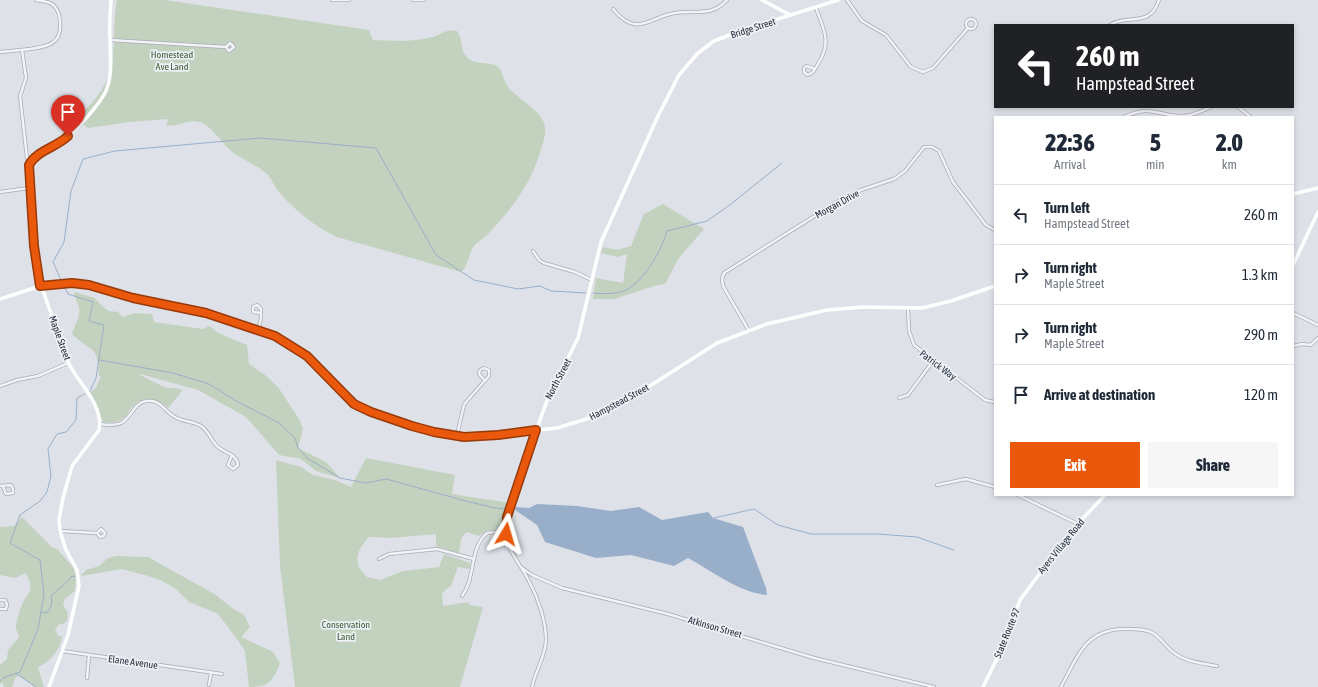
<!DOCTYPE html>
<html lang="en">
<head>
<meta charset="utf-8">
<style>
	body { margin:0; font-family:"Asap Condensed",sans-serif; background:#f6f6f7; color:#1f2937; height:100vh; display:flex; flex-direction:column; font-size:15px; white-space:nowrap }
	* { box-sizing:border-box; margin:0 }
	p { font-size:13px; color:#747a83 }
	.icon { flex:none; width:22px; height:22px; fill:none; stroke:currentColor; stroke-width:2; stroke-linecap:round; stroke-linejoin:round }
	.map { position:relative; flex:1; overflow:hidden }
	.drawer { position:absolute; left:994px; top:116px; width:300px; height:380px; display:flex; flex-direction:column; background:#fff; border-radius:0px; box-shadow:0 2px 6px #0003 }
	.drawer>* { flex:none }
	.hud { position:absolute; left:994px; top:24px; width:300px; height:84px; border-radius:0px; box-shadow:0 2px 6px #0003; background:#202124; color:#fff; overflow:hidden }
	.pin { position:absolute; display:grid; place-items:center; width:34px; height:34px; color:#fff; margin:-41px -17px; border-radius:50% 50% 50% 0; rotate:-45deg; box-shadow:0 0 4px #0007 }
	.pin .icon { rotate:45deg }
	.me { position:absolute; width:44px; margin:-22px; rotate:7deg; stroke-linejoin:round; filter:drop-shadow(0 0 3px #0008) }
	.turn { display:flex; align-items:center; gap:14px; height:84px; padding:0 16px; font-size:18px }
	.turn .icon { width:52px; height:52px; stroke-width:2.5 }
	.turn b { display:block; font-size:28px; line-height:34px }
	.eta { display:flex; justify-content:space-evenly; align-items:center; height:68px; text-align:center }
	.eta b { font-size:24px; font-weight:800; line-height:28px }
	.primary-button { display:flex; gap:8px; margin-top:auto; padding:8px 16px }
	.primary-button a { flex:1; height:46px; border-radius:0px; background:#ea580c; color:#fff; font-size:16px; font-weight:800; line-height:46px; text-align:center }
	.primary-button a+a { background:#f6f6f7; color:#1f2937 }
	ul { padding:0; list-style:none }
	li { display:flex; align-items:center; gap:12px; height:60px; padding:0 16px; border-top:1px solid #e0e1e3 }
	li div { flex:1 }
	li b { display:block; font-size:15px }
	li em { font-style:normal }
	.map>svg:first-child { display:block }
	.green { fill:#c3d2bf }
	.water { fill:#99aec9 }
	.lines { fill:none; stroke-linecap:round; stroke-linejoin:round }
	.stream { stroke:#99aec9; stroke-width:1 }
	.street-casing { stroke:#a7acb5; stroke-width:4 }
	.street { stroke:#f1f3f6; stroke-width:2.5 }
	.secondary { stroke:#fff; stroke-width:3.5 }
	.route-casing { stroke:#983908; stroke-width:10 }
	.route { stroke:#ea580c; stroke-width:7 }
	.labels { text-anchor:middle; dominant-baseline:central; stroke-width:3.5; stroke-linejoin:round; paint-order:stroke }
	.street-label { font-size:10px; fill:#272f3f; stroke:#eef1f6 }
	.park-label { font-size:10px; fill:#3a5b34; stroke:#eef1f6 }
</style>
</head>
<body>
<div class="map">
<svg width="1318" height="687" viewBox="0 0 1318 687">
	<rect width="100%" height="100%" fill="#dee2e8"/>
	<!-- green -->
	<g class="green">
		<path d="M117,0h48l204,30 4,10c20,1 41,2 60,-3 8,-3 16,-9 24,-6 6,7 3,18 9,25 8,10 21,5 31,10 6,3 6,15 11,21 10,12 30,21 36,36 3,10 -1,21 -4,30 -10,32 -29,57 -52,81 -4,5 -10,7 -14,12 -5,7 -6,21 -13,26l-124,-35c-21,-10 -42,-26 -57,-44 -6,-6 -8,-15 -14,-20 -11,-9 -25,-14 -36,-23 -9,-8 -17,-22 -28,-27 -14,-6 -26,6 -36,2l3,-6 -39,3 -42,6 -13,-9c18,-15 36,-36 38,-61 2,-19 0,-39 4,-58z"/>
		<path d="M663,204l41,25 -25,29 -14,26 -11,2 -40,13h-21l3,-21 27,5 4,-29 -9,3 -17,-4 2,-6 14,3 14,-4 13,-32z"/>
		<path d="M74,292l21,6 7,8 7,5 9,1 5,5 11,-4 18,1 2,8 49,7 6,-3 9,7 29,12 2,19 16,11 13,12 21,32 4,10 -5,19 28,14 14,16 -24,-7 -15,-12 -22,-4 -33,-38 -48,-27 -58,-16v1l26,13h11l6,2 -15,18c-10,-10 -26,-13 -36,-1 -4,4 -5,9 -10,12 -6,4 -12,4 -19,3l-13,-30 6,-4 5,-12h-2c-1,-33 -8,-23 -27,-42 2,-8 9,-18 7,-26 -1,-5 -4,-10 -5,-16z"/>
		<path d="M366,458l89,17 -3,19 58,9 -7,25 -16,3 -8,5 -13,-4 -5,7 -2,14 -23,-7v-12l-45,4 -22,-1c-13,14 -17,26 -2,40l13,3 23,-9 36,-4 5,-13 26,9v6l-12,-2 -7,19 -9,7 1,13 25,-4 2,3 13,2 -23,80h-165l-15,-121 -4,-106 25,7 12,8 22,5 16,7z"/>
		<path d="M22,517l31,31h3l17,19 3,9 -1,15 -10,8 -2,6 5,8 -1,8 -4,3h-4l-4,6 4,7 3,-2c0,12 -12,28 -24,32l6,20h-9l-16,-12 -4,3 -3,9h-8l-2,-5 -2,3v-20l7,-6 1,-9 11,-13c0,-3 -2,-6 -3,-8 -1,-3 4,-19 5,-22 6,-16 15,-13 5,-34l-11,5 -15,-3v-48l14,-1z"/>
		<path d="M116,556l32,1 68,38 16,13 12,7 6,12 -9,10 32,15 7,11c-7,18 -11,24 -31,24l-4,-36 -8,-12 -19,-25 -29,-12 -13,-13 -14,-8 -14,-5 -26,-7 -41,7 5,-6 13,-4 9,-8z"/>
	</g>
	<!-- water -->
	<path class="water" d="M537,504l40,2 34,5 28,-4 23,13 46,-8 5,6 30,9 23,61 1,7c-27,-2 -55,-24 -79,-37l-14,8 -43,-11 -35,3 -51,-16 -8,-17 -22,-15 1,-3 13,1z"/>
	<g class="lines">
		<!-- stream -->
		<g class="stream">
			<path d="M61,280l-8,-18 11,-20 7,-51 12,-32 32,-8 145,-13 116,10 60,107 38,25 44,9 22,-3 11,5 35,2"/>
			<path d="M64,286l4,8 25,8 -4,19 15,4 -8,53 -6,13"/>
			<path d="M593,293c9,1 20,1 28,-1 21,-6 41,-42 46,-61l40,-10 24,-17 51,-41"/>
			<path d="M99,360l74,13 36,11 29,18 41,21 16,15 3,10 9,10 33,20 26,5 20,-4 76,21 33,8 12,1"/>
			<path d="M714,518l40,-9 24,16 33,9h67l39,3 37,13"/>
			<path d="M41,612l6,1c4,-6 6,-10 4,-17 5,-5 18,-15 20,-19l4,-1"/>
			<path d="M17,674l19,13"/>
			<path d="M0,681l3,-3 17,-6 18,-43 6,-34 -4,-35 -30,-17 10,-28 20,-14 7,-9 4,-16 -3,-27 9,-15 9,-2 10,-12 1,-22 8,-4"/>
		</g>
		<!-- street casing -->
		<g class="street-casing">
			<g id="street">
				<path d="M332,0h17"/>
				<path d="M413,0h11"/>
				<path d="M847,0l15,21 24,14 25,32 12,5 10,-4 35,-40"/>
				<path d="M613,9c24,30 38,7 62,4 20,-3 37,4 52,-13"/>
				<circle cx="971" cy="24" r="5"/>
				<path d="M1110,25c17,-12 40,4 49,-25"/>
				<path d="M110,40l116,7 3,4 5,-4 -4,-4 -4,4"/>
				<path d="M22,50l4,28 -6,18 7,62 4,4"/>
				<path d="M0,52c14,-2 41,-2 52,-9 12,-7 10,-32 0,-39 -5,-3 -11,-3 -16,-4"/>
				<path d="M815,69l-8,-3 -3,2v4l3,3c6,-1 8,-6 11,-11 14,-21 6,-34 -2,-56"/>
				<path d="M1238,107l13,10"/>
				<path d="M1124,117c28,-13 32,-1 58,-1 11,0 19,-5 29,-9"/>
				<path d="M0,192l29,-4"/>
				<path d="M533,251l6,9 5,3 31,9 17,8"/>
				<path d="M908,309l1,22 5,14 71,55 9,2"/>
				<path d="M1293,313l25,12"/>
				<path d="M258,330l3,-11v-10l-4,-4 -4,2v5l8,1"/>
				<path d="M749,331l-26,-45 -1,-7 2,-6 116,-73 21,-10 33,-11 11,-8 19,-24h8l7,4 14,31 33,43 9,5"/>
				<path d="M1293,346l9,-2 9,1 7,-7"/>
				<path d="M0,386l17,-6 21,-4 30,-13"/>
				<path d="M899,398l9,-3 25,-34"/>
				<path d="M100,424c7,1 15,2 21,-1 10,-5 13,-20 25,-22 15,-2 18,10 29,16 8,5 18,4 26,9 8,5 10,15 17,21 7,6 19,7 20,18l-5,4 -5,-4 4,-10"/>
				<path d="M457,435l7,-30 2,-3 23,-26v-6l-5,-2 -4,2 -1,4 6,7"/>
				<path d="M937,485l29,-6 29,8"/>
				<path d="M0,486l11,-1 2,4v4l-7,1 -3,-8"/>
				<path d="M1018,495l60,29"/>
				<path d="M60,531l37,2 3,4 4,-1 1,-3 -4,-4 -4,4"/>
				<path d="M379,559l10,-5 48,-5 37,10"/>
				<path d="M522,568l10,7 30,13 106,26 146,44 120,29"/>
				<path d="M462,596c14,-18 7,-48 25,-63l19,-2"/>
				<path d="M0,600h5l2,4 -1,5h-6"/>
				<path d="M62,651l160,23"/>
				<path d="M87,678l2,-23"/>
				<path d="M209,685l2,-12"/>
				<path d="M532,687c3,-15 14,-32 14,-47 0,-19 -8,-42 -17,-59 -11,-22 -29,-36 -22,-64l29,-86"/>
				<path d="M1061,687c16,-30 24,-57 62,-58 10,0 19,-1 28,3 9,4 14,14 22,20 12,10 29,11 44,14"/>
			</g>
		</g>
		<!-- street -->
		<use href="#street" class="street"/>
		<!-- secondary -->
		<g class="secondary">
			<path d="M762,0l28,15"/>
			<path d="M1293,194l25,-6"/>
			<path d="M1293,265l25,-53"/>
			<path d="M0,299l40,-13 31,-3 18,2 44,13 94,21 48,17 22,12 20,16 20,23 17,17 17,8 63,20 41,5 82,-9 36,-11 35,-17 89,-57 50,-19 60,-14 36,-3 59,1 29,-7 44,-15"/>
			<path d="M536,431l12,-33 30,-60 23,-96 57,-126 21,-41 18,-21 17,-13 29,-11 95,-30"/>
			<path d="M49,687l19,-52 11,-49 -2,-16 -11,-20 -6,-19 -1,-11 4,-22 9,-32 27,-36c5,-25 -20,-46 -30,-66 -10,-24 -17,-49 -26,-73l-3,-5 -6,-40 -5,-76c2,-17 22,-19 33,-28 14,-12 36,-35 44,-51 7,-17 4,-34 4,-51 -1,-14 0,-27 1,-40"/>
			<path d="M983,687l22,-45 15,-42 52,-70 33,-35"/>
		</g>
	</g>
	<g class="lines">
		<!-- route casing -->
		<g class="route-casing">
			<path id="route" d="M68,136c-11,11 -32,15 -39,29l5,81 6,40 32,-3 17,2 44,13 73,15 69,23 32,20 47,48 17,8 41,14 22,6 30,5 34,-2 38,-5 -29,87 -1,17"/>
		</g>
		<!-- route -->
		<use href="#route" class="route"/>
	</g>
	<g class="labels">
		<!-- street labels -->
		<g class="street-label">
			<text transform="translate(753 28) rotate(-18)">Bridge Street</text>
			<text transform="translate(837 204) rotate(-29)">Morgan Drive</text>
			<text transform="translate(60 338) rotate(70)">Maple Street</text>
			<text transform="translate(938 365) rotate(37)">Patrick Way</text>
			<text transform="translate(558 379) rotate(-62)">North Street</text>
			<text transform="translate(619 402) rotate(-28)">Hampstead Street</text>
			<text transform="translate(1061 546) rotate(-51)">Ayers Village Road</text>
			<text transform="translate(715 627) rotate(16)">Atkinson Street</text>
			<text transform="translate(1007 633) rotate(-68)">State Route 97</text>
			<text transform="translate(133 662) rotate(8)">Elane Avenue</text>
		</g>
		<!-- park labels -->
		<g class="park-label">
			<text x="172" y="54">Homestead<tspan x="172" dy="12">Ave Land</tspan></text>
			<text x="346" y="624">Conservation<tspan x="346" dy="12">Land</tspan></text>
		</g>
	</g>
</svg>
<div class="pin" style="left:68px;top:136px;background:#d93025"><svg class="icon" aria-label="arrive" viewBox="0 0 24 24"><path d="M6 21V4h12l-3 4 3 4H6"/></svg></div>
<svg class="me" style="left:506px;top:534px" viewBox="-20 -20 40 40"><path d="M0-17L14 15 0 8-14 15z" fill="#ea580c" stroke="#fff" stroke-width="4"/></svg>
<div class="hud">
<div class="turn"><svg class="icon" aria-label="left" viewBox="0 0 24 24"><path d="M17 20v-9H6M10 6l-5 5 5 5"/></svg><div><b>260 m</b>Hampstead Street</div></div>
</div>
<section class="drawer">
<div class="eta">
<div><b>22:36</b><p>Arrival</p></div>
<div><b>5</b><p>min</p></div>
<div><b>2.0</b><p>km</p></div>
</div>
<ul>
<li><svg class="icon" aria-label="left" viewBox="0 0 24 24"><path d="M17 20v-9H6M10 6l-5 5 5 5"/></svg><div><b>Turn left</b><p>Hampstead Street</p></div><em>260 m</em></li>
<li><svg class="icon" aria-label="right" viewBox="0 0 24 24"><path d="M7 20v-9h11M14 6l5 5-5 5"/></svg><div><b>Turn right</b><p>Maple Street</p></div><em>1.3 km</em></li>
<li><svg class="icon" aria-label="right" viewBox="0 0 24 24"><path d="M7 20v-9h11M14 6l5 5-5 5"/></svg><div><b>Turn right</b><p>Maple Street</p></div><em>290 m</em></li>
<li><svg class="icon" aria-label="arrive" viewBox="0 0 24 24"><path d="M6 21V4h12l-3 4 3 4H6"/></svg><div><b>Arrive at destination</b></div><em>120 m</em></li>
</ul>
<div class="primary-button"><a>Exit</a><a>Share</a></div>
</section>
</div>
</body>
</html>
